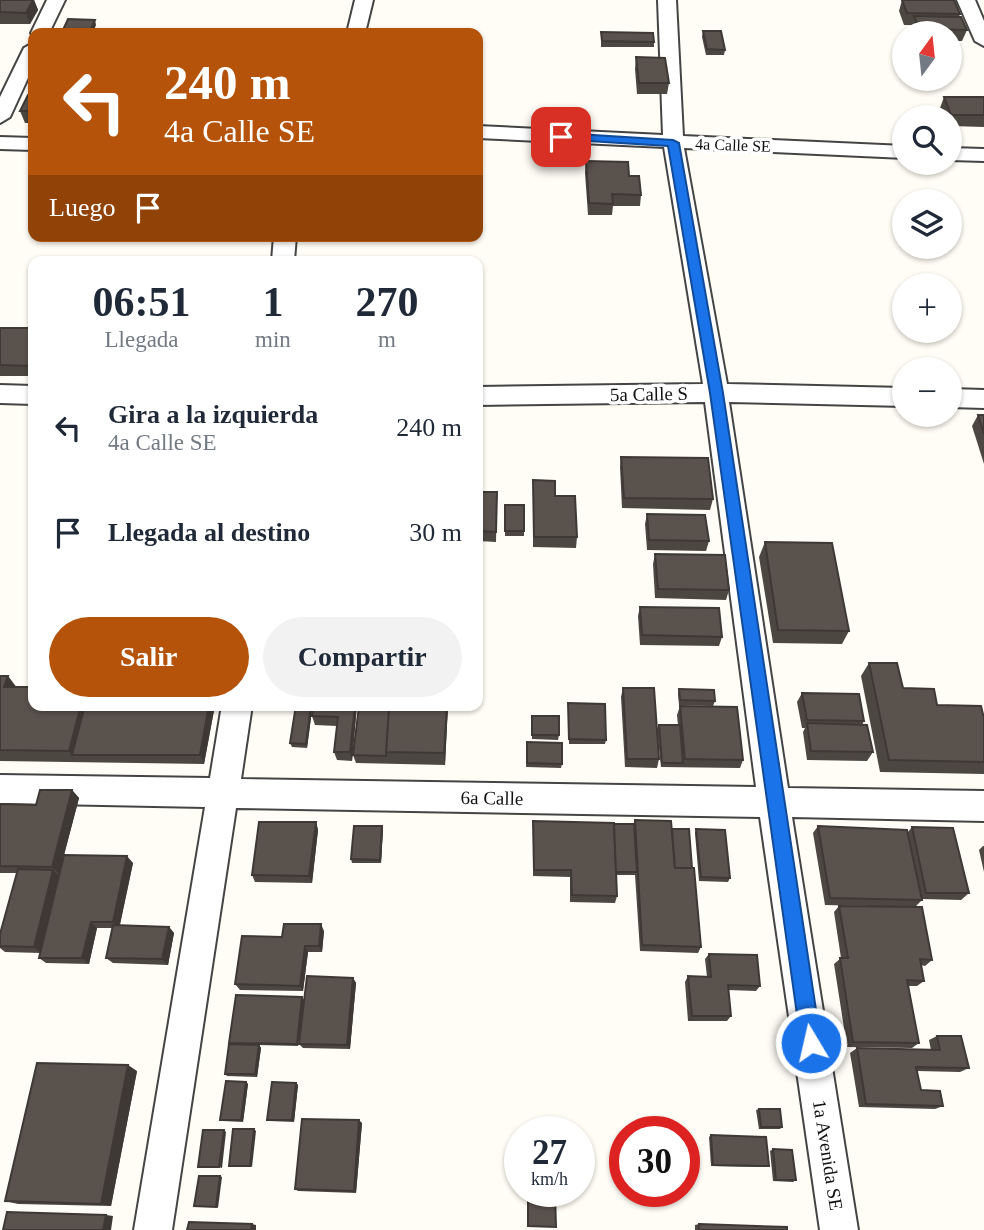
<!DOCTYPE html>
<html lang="es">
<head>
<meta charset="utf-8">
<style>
	body { margin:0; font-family:"Times New Roman",serif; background:#f2f2f3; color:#1f2937; height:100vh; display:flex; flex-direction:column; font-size:26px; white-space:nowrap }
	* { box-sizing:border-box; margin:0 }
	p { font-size:23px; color:#747a83 }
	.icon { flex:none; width:38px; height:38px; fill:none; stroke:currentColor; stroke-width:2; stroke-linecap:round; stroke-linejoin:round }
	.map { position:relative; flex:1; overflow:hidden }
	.drawer { position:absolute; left:28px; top:256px; width:455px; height:455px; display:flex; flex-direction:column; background:#fff; border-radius:14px; box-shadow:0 2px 5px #0004 }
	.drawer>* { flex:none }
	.banner { position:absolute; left:28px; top:28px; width:455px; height:214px; border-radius:14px; box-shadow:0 2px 5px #0004; background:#b45309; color:#fff; overflow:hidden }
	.needle { width:46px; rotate:15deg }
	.fabs { position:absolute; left:892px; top:21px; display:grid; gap:14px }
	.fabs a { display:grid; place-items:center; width:70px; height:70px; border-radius:50%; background:#fff; box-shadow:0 2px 5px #0004; font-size:35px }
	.speed { position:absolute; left:504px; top:1116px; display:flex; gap:14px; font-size:35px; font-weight:700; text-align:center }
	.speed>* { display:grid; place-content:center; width:91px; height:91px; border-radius:50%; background:#fff; box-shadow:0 2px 5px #0004; line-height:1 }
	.speed small { font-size:18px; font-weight:400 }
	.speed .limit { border:10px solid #d22; background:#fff; color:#111 }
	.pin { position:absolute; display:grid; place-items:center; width:60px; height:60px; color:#fff; margin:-30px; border-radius:14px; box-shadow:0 4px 10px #0006 }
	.me { position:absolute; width:77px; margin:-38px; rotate:351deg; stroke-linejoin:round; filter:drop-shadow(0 0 5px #0008) }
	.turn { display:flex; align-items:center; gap:24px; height:147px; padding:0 21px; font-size:32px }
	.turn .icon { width:91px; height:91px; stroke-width:2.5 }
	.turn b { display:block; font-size:49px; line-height:60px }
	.then { display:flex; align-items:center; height:66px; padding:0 21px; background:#0003; gap:14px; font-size:26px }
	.eta { display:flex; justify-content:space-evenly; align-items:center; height:119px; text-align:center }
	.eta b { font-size:42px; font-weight:700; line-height:49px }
	.action { display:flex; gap:14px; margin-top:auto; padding:14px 21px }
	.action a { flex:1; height:80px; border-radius:42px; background:#b45309; color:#fff; font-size:28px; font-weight:700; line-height:80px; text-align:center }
	.action a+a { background:#f2f2f3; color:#1f2937 }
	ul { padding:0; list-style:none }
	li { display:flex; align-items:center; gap:21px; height:105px; padding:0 21px }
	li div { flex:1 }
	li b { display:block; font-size:26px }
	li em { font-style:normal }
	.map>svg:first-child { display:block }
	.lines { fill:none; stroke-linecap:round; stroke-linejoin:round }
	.street-casing { stroke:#444; stroke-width:4 }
	.street { fill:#fff; fill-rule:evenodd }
	.wall { fill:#4d4742 }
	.shaded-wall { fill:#3f3936 }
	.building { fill:#5a524d; stroke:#3f3936; stroke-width:2 }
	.route { fill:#1a73e8; stroke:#114b97; stroke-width:2 }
	.labels { text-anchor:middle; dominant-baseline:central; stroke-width:7; stroke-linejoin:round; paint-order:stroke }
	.far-street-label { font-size:16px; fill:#111; stroke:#fff }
	.street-label { font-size:19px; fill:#111; stroke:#fff }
</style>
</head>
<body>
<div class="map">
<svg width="984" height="1230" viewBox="0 0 984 1230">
	<rect width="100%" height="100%" fill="#fffdf5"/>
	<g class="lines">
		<!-- street casing -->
		<g class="street-casing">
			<g id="street">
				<path d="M47,0h18l-16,33h-16v3l-2,-3z"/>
				<path d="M355,0h18l-8,33h-18z"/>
				<path d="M658,0h18l7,136 222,10v12l-221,-10 43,236 178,4v18l-176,-4 59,386 196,3v30l-192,-4 66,413h-38l-60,-413 -524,-9 -64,422h-38l71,-423 -205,-4v-28l210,3 12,-73h30l-11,74 515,8 -51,-385 -227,3v-18l225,-3 -39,-237 -186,-9v-12l185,9z"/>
				<path d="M957,0h18l9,21v25l-9,-5z"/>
				<path d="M33,43v24l-23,50 -10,6v-26l24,-49z"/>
				<path d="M0,137l33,1v12l-33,-1z"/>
				<path d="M950,148l34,1v12l-34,-1z"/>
				<path d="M274,236h22l-2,25h-22z"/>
				<path d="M0,385l33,1v18l-33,-1z"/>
				<path d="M950,389l34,1v18l-34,-1z"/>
			</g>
		</g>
		<!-- street -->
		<use href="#street" class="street"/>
	</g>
	<!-- wall -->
	<g class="wall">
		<path d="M0,0h34l4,10 -8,14h-30z"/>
		<path d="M902,0l58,14 -1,3 8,13 -5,11h-12v-8h-37l-2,-5v-3h-7l-5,-14z"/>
		<path d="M703,31l22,19 -1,5h-18l-4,-18z"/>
		<path d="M601,32l53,10v5h-53z"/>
		<path d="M636,57l33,26 -2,11h-30l-2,-25z"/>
		<path d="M33,95v28h-8l-5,-12z"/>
		<path d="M944,97h40v30l-34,-1v-9h-7l-3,-9z"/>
		<path d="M586,161l43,15 12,19 -1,11h-27l-1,9h-24l-3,-42z"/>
		<rect x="0" y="328" width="33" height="48"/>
		<path d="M978,415h6v49l-12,-38z"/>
		<path d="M621,457l92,42 -3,11 -88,-2 -2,-41z"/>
		<path d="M533,480l22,16 22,41 -1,11 -43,-1z"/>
		<path d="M478,492h19l-1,50 -18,-1z"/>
		<rect x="505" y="505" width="19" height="31"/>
		<path d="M647,514l62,27 -3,10 -59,-1 -2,-26z"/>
		<path d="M765,542l84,89 -7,13 -69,-1 -14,-86z"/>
		<path d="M655,554l74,36 -3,10 -71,-2 -2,-34z"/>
		<path d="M640,607l82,30 -3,9 -79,-1 -2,-29z"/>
		<path d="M869,663l34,25 34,17 47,13v56l-104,-2 -19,-96z"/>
		<path d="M0,676l16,11 199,18 -11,59 -204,-3z"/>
		<path d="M623,688l36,71 -2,9 -32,-1 -4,-70z"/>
		<path d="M679,689l36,12 -2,5 -34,-1 -1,-11z"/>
		<path d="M802,693l62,28 -2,4 11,27 -6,9 -60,-1 -4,-28 2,-4h-3l-5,-26z"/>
		<path d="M568,703l38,37 -1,4h-36z"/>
		<path d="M357,705l-5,56 -15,-1 -3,-8 3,-26 -22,-1 -3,-9z"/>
		<path d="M448,705l-3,60 -89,-2 -3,-8 36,-49z"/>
		<path d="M680,706l63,54 -3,8 -79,-1 -4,-38 2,-4h19l-1,-10z"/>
		<path d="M312,710l-5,38 -15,-1 -2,-4z"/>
		<path d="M532,716l27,19 -1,5 -26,-1z"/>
		<path d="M527,742l35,22 -1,4 -35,-1z"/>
		<path d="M72,790l7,8 -15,57 69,8 -13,62 49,2 5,6 -6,32 -55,-2 -7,-5 7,-30h-16l-8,36 -43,-1 -7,-5 1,-5 -35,-1 -5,-4v-14l17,-61h-17v-69l36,1z"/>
		<path d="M635,820l37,9 20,39 9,79 -3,6 -58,-2 -5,-76h-19l1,21 -2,7 -45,-1v-25l-37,-1v-55l101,3z"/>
		<path d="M316,822l2,8 -6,53 -57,-1 -3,-7z"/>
		<path d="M382,826l1,4 -2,33h-29l-1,-4z"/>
		<path d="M818,826l90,6 4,-5 57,66 -8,7 -39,-1v1l-7,7 -90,-2 -12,-72z"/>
		<path d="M696,829l34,49 -2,4 -29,-1 -4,-48z"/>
		<path d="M983,846h1v26l-5,-22z"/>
		<path d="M839,906l93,54 -7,6 -4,-1 3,16 -7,5h-9l11,57 -7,5 -65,-1 -13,-83 7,-6 -7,-46z"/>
		<path d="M324,931l-2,21h-14l-5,39 -63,-1 -5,-6 47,-47z"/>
		<path d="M709,954l51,32 -4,5 -28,-1 3,26 -4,5h-39l-3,-39 3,-6 19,1 -2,-18z"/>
		<path d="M353,978l3,5 -6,66 -47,-1 -4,-4z"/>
		<path d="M302,997l2,3 -6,46 -39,-1 2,3 -4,29 -30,-1 -2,-2 6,-30 -2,-1z"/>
		<path d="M937,1036l32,32 -9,4 -43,-1 4,19 22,16 -8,3 -76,-2 -9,-54 7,-5 74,2 -2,-10z"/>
		<path d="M137,1071l-26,135 -93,-2 -13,-3z"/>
		<path d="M246,1082l2,2 -5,38 -20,-1 -3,-1z"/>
		<path d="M296,1083l2,2 -4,37 -25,-1 -2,-1z"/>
		<path d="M759,1109l23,18 -2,2h-21l-3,-19z"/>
		<path d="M362,1123l-6,70 -58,-2 -3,-2z"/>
		<path d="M711,1135l58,31 -2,1 -56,-1 -2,-29z"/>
		<path d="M773,1149l23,31 -3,2 -20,-1 -3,-30z"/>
		<path d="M699,1224l88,6h-92v-5z"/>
	</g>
	<!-- shaded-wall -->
	<g class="shaded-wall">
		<path d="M33,0h1l4,10 -8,14 -4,-11z"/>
		<path d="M95,20l1,5 -3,8h-4z"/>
		<path d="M8,676l10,13 -14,-2z"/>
		<path d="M81,705h12l-21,50 -3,-4z"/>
		<path d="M209,705h6l-11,59 -4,-9z"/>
		<path d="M311,705l1,5 -5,38 -1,-4z"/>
		<path d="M355,705h2l-5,56 -2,-9z"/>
		<path d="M447,705h1l-3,60 -1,-12z"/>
		<path d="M72,790l7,8 -20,76 -7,-7z"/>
		<path d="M316,822l2,8 -6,53 -3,-7z"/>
		<path d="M382,826l1,4 -2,33 -1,-3z"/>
		<path d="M127,856l6,7 -14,65 -6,-6z"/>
		<path d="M53,870l7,7 -19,76 -7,-6z"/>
		<path d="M91,922l6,6 -8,36 -7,-6z"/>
		<path d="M321,924l3,7 -2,21 -3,-6z"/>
		<path d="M169,927l5,6 -6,32 -6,-6z"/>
		<path d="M305,946l3,6 -5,39 -3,-5z"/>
		<path d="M353,978l3,5 -6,66 -3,-4z"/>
		<path d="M302,997l2,3 -6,46 -1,-2z"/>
		<path d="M259,1045l2,3 -4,29 -2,-3z"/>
		<path d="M128,1065l9,6 -26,135 -10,-2z"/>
		<path d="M246,1082l2,2 -5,38 -2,-2z"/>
		<path d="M296,1083l2,2 -4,37 -2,-2z"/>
		<path d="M359,1120l3,3 -6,70 -2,-2z"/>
		<path d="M254,1129l2,2 -4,36 -2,-1z"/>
		<path d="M224,1130l2,2 -4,36 -3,-1z"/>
		<path d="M220,1176l2,1 -4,31 -2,-1z"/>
		<path d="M106,1215l7,1 -2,14h-8z"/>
		<path d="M252,1224l4,1v5h-5z"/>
	</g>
	<!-- building -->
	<g class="building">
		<path d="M0,0h33l-7,13 -26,-1z"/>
		<path d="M902,0h52l6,14 -53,-1z"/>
		<path d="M914,16l47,1 6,13 -48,-1z"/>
		<path d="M68,19l27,1 -6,13 -27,-1z"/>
		<path d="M703,31h18l4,19 -18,-1z"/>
		<path d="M601,32l52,1 1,9 -52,-1z"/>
		<path d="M636,57l29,1 4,25h-30z"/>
		<path d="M28,95h5v16h-13z"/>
		<path d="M944,97h40v18h-33z"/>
		<path d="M586,161l42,1 1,14h10l2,19 -29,-1 1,10 -24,-1z"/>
		<path d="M0,328h33v38l-33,-1z"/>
		<path d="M978,415h6v19z"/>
		<path d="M621,457l87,1 5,41 -89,-1z"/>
		<path d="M533,480l22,1v15h20l2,41h-43z"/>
		<path d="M478,492h19l-1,40 -18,-1z"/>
		<rect x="505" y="505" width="19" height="26"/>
		<path d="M647,514l58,1 4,26 -60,-1z"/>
		<path d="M765,542l67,1 17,88 -71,-1z"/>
		<path d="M655,554l70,1 4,35 -71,-1z"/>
		<path d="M640,607l79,1 3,29 -80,-2z"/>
		<path d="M869,663h28l6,25 31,1 3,16 44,1 3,12v44l-95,-2z"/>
		<path d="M33,672v33h48l-12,46 -69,-1v-74h8l-4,11h25z"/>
		<path d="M623,688h31l5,71h-32z"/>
		<path d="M679,689l35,1 1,11 -35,-1z"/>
		<path d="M802,693l57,1 5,27 -57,-1z"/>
		<path d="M568,703l37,1 1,36 -37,-1z"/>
		<path d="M85,705h124l-9,50h-128z"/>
		<path d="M296,705h15l-5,39 -16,-1z"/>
		<path d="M313,705h42l-5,47h-16l4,-35 -26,-1z"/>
		<path d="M389,705h58l-3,48 -58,-1z"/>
		<path d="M359,706h30l-3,46v4l-33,-1z"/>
		<path d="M680,706l57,1 6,53 -58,-1z"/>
		<rect x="532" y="716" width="27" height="19"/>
		<path d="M807,723l60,2 6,27 -62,-1z"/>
		<path d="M659,725h21l3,38h-21z"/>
		<path d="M527,742l35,1v21l-35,-1z"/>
		<path d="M40,790h32l-20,77 -52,-1v-62l36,1z"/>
		<path d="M635,820l36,1 4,47h19l7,79 -59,-2z"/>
		<path d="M533,821l81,2 3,73 -45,-1 -1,-25h-37z"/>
		<path d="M259,822h57l-7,54 -57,-1z"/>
		<path d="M614,824h20l3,48h-21z"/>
		<path d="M354,826h28l-2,34 -29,-1z"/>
		<path d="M818,826l89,4 15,70 -92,-2z"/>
		<path d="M912,827l41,1 16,65h-43z"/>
		<path d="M672,829h17l3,39h-17z"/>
		<path d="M696,829l29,1 5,48 -29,-1z"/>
		<path d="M64,855l63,1 -14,66h-22l-9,36h-43z"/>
		<path d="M18,869l35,1 -19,77 -34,-1v-12z"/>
		<path d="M839,906l83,1 10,53 -12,-1 4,22 -17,-1 12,63 -66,-1 -13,-84h8z"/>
		<path d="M284,924h37l-2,22h-14l-5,40 -65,-2 7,-48 40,1z"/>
		<path d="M113,925l56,2 -7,32 -56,-1z"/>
		<path d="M709,954l48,1 3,31 -32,-1 3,31h-39l-4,-40 23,1z"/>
		<path d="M307,976l46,2 -6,67 -48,-1z"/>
		<path d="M236,995l66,2 -5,47 -68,-1z"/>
		<path d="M937,1036h24l8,32 -53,-1 5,23 19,1 3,15 -77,-2 -9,-56 83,2z"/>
		<path d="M229,1044l30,1 -4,29h-30z"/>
		<path d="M37,1063l91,2 -27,139 -96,-3z"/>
		<path d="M226,1081l20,1 -5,38h-21z"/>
		<path d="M272,1082l24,1 -4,37h-25z"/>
		<path d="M759,1109h21l2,18h-21z"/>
		<path d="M302,1119l57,1 -5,71 -59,-2z"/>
		<path d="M233,1129h21l-4,37h-21z"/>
		<path d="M203,1130h21l-5,37h-21z"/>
		<path d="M711,1135l55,2 3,29 -56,-1z"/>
		<path d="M773,1149l19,1 4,30h-20z"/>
		<path d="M199,1176h21l-4,31 -22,-1z"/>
		<path d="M528,1192h27l1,35 -28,-1z"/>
		<path d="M7,1212l99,3 -3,15h-100z"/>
		<path d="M189,1222l63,2 -1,6h-64z"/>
		<path d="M699,1224l88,3v3h-88z"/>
	</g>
	<!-- route -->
	<path class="route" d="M561,133l112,7 6,3 44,250 98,650 -3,7 -7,3 -7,-3 -3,-7 -91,-650 -42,-247 -111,-7v-5z"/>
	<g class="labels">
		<!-- far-street labels -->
		<g class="far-street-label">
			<text transform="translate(733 145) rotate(2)">4a Calle SE</text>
		</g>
		<!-- street labels -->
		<g class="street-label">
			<text transform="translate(649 394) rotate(-1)">5a Calle S</text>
			<text transform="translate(492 798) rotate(1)">6a Calle</text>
			<text transform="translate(828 1155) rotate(81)">1a Avenida SE</text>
		</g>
	</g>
</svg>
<div class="fabs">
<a><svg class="needle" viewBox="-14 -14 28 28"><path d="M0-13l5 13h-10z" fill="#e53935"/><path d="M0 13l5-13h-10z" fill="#747a83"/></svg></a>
<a><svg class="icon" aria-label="search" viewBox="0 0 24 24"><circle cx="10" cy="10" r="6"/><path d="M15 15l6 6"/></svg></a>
<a><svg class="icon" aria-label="layers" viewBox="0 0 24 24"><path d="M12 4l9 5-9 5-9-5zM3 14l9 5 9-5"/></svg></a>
<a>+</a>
<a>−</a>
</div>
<div class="speed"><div>27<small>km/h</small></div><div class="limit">30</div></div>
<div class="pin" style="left:561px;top:137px;background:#d93025"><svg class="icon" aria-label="arrive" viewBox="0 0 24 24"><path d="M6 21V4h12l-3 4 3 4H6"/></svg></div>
<svg class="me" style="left:811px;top:1043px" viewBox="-20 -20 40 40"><circle r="17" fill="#1a73e8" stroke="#fff" stroke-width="3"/><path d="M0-11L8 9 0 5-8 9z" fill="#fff"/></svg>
<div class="banner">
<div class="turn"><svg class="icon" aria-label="left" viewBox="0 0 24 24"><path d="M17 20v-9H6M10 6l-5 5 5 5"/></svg><div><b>240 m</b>4a Calle SE</div></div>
<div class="then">Luego<svg class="icon" aria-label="arrive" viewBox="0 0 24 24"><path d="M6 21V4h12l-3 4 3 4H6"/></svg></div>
</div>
<section class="drawer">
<div class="eta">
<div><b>06:51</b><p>Llegada</p></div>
<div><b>1</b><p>min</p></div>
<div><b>270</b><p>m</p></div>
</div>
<ul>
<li><svg class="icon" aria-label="left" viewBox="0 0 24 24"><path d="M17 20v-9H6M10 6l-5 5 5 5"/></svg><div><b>Gira a la izquierda</b><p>4a Calle SE</p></div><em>240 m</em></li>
<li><svg class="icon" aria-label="arrive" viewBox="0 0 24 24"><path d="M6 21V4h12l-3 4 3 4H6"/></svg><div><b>Llegada al destino</b></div><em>30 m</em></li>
</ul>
<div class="action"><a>Salir</a><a>Compartir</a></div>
</section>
</div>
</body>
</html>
